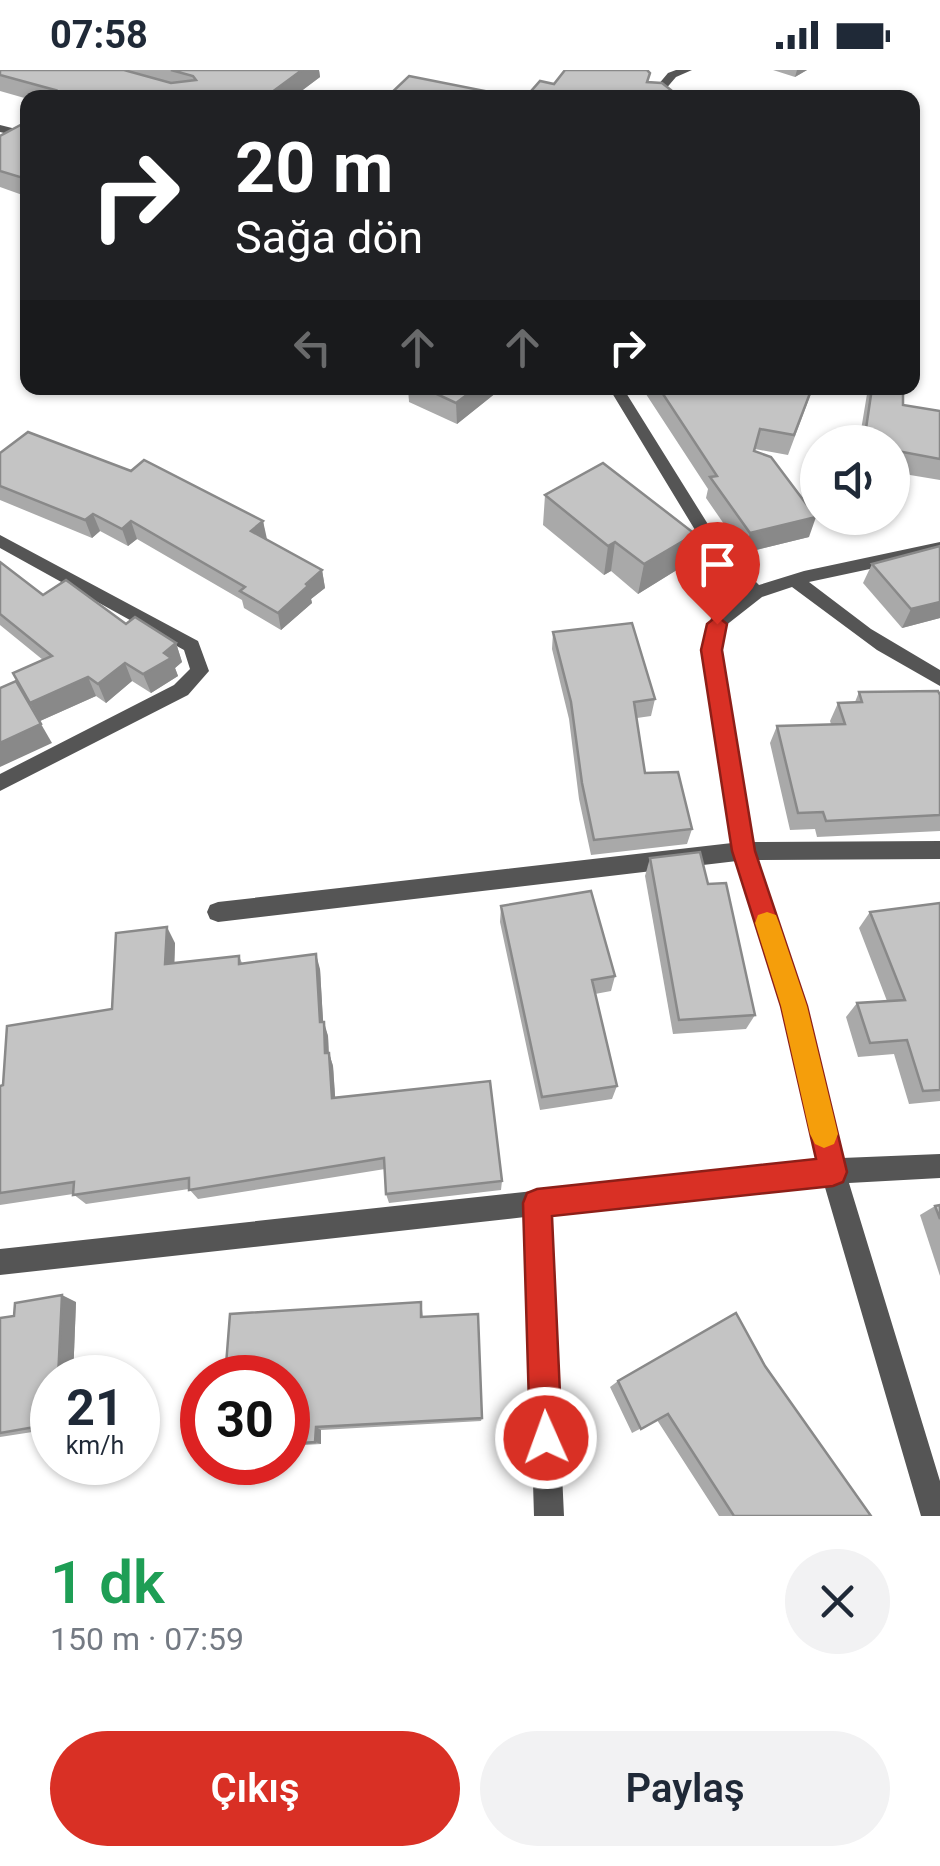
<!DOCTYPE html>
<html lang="tr">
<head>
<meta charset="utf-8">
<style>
	body { margin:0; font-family:Roboto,sans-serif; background:#f2f2f3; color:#1f2937; height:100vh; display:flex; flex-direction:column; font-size:38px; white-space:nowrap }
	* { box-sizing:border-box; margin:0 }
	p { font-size:32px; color:#747a83 }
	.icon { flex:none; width:55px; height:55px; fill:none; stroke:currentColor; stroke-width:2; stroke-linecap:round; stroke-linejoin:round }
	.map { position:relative; height:1446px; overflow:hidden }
	.panel { display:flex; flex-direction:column; background:#fff; flex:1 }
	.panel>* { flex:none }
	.hud { position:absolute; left:20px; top:20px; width:900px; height:305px; border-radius:20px; box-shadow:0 2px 8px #0004; background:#202124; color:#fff; overflow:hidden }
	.fabs { position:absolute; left:800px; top:355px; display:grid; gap:20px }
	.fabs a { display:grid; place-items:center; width:110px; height:110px; border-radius:50%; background:#fff; box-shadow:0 2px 8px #0004; font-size:50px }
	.speed { position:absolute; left:30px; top:1285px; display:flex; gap:20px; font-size:50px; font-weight:700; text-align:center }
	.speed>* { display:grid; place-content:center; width:130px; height:130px; border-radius:50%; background:#fff; box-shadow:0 2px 8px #0004; line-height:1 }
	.speed small { font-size:25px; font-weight:400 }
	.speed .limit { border:15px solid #d22; background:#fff; color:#111 }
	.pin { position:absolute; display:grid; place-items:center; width:85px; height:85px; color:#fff; margin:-102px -42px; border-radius:50% 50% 50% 0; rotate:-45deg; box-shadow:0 0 10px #0007 }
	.pin .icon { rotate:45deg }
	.me { position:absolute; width:110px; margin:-55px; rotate:358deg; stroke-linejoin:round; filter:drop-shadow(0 0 8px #0008) }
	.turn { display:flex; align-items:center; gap:35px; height:210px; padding:0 50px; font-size:45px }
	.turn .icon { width:130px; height:130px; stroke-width:2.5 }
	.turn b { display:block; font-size:70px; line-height:85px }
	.lanes { display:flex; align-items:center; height:95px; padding:0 50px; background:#0003; justify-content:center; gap:50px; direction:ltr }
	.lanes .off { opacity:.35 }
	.round { display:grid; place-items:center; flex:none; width:105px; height:105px; border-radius:52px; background:#f2f2f3 }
	.summary { display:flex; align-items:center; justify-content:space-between; height:170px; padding:0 50px }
	h1 { font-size:60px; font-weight:600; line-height:75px; color:#1e9e55 }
	.button { display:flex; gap:20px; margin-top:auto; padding:20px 50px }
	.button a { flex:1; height:115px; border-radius:60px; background:#d93025; color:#fff; font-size:40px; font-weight:600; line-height:115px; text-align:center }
	.button a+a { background:#f2f2f3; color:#1f2937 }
	.status { display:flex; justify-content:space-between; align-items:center; height:70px; padding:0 50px; background:#fff; direction:ltr }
	.status svg { height:28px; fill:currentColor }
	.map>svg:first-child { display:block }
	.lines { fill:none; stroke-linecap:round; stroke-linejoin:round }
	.street { fill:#555; fill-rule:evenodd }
	.wall { fill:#a9a9a9 }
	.shaded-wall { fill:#898989 }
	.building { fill:#c4c4c4; stroke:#898989; stroke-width:2.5 }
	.route { fill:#d93025; stroke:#8d1f18; stroke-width:2.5 }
	.slow { fill:#f59e0b }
</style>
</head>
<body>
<div class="status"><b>07:58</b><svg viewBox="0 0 49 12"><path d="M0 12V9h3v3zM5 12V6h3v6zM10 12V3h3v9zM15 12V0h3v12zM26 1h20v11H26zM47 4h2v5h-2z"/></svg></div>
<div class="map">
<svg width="940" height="1446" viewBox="0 0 940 1446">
	<rect width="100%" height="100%" fill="#fff"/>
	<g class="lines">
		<!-- street -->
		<g class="street">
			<path d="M676,0h16l-16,7 -18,21h-11l21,-25z"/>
			<path d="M0,55l28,7v7l-28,-7z"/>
			<path d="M609,318h14l101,162 35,35 45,-14 136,-29v12l-131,28 62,47 69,41v16l-63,-36 -85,-63 -30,10 -37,29 -4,24 32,192 187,-1v18l-183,1 48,146 37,152 98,-4v24l-91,5 91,298v35h-19l-97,-332 -274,31 14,301h-30l-9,-299 -525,58v-26l818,-89 -35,-154 -46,-145 -519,61 -8,-3 -3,-7 3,-7 8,-3 514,-59 -29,-193 8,-32 34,-26 -33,-34z"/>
			<path d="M0,465l198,106 11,30 -21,24 -188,96v-17l174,-89 16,-16 -6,-19 -184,-102z"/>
		</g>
	</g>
	<!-- wall -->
	<g class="wall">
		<path d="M0,0h319l1,7 -28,21h-264v1l-28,-8z"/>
		<path d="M773,0h34l-12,7z"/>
		<path d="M28,51v76l-28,-10v-51z"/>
		<path d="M408,318h94l-45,36 -48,-22z"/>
		<path d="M642,318h171l-25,67 -33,-6 -1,2 55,86 -65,16 -38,-55 2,-9z"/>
		<path d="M868,318h35v17l37,6v69l-48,-8v-30h-33z"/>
		<path d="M0,383l131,18 132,50 3,19 56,30 3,18 -14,11 1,4 -31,27 -37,-22 -2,-8 -105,-61 -9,7 -28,-15 -8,7 -92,-38z"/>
		<path d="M545,425l143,68 -50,31 -27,-23 -7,4 -61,-50z"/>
		<path d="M940,476v72l-38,10 -39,-45 9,-19z"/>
		<path d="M0,492l43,33 133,48 6,19 -7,6 3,8 -27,17 -19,-12 -26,22 -10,-7 -56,25 -27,-48 30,-13 -43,-35z"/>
		<path d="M553,562l102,67 -4,17 -14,2 8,55 47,56 -5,15 -96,11 -12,-56 -10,-80 -17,-70z"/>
		<path d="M859,622l81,3v136l-123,6 -2,-8 -25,1 -20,-87 7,-17 54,-2 -1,-3 8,-18 17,-1z"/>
		<path d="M650,788l58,26 47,131 -9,14 -73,5 -28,-158z"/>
		<path d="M940,833v198l-31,3 -15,-50 -36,3 -12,-40 11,-14 30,-2 -28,-73 11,-16z"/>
		<path d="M501,836l114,70 -4,15 -16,3 22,92 -5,13 -72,11 -40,-188z"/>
		<path d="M175,873l-1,20 65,-7 3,7 78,6 3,53 5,14 1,17 4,13 2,31 167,84 -1,9 -112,13 -3,-9 -1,-25 -187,30 -9,-10 -103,15 -13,-10 -73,11v-119l112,-77z"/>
		<path d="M940,1135v71l-20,-61 15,-9z"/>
		<path d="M76,1232l-3,76h-21v51l-52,8v-119z"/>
		<path d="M422,1239l1,8 59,101 -1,3 -160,9v14l-33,2v-68z"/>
		<path d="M765,1296l106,150h-152l-62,-96 -25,13 -22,-46 8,-6z"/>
	</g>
	<!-- shaded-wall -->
	<g class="shaded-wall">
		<path d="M302,0h17l1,7 -28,21h-28z"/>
		<path d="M797,0h10l-12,7z"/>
		<path d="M28,105v17l-5,-14z"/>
		<path d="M476,318h26l-45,36 -1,-21z"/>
		<path d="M93,444l7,17 -8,7 -7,-18z"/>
		<path d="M816,447l-7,20 -65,16 6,-20z"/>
		<path d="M131,451l6,18 -9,7 -6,-17z"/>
		<path d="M263,451l4,18 -12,10 -4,-18z"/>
		<path d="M695,464l-7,29 -50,31 6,-30z"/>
		<path d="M615,472l-4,29 -7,4 4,-29z"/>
		<path d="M322,500l3,18 -14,11 1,4 -31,27 -3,-17 28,-29z"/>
		<path d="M940,532v16l-38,10 9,-19z"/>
		<path d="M176,573l6,19 -7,6 3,8 -27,17 -8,-19z"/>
		<path d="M125,593l7,18 -26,22 -8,-19z"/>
		<path d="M88,607l8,19 -56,25 -10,-18z"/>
		<path d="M41,654l11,19 -52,24v-24z"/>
		<path d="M167,857l8,16 -1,36 -9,-15z"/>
		<path d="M316,884l4,15 4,67 -4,-14z"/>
		<path d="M324,952l4,14 1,30 -4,-13z"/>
		<path d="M329,983l4,13 3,43 -4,-11z"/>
		<path d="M62,1225l14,7 -3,76h-15z"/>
		<path d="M316,1357l5,3v14l-6,-2z"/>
	</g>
	<!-- building -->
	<g class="building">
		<path d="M0,0h124l47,13 25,-3 -3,-4 -22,-6h131l-38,28h-205l-11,-4 7,-4 -55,-15z"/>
		<path d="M565,0h82l3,3 -3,9 15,1 14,11 -4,4h-147l15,-17 14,3z"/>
		<path d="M409,6l111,22h-134z"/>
		<path d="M28,51v54l-5,3 -23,-7v-35z"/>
		<path d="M424,318h52l-20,15z"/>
		<path d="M659,318h153l-18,47 -34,-6 -6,22 17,6 45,60 -66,16 -40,-56 7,-1z"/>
		<path d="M872,318h31v17l37,6v48l-48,-9v-8h-28z"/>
		<path d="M28,362l103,39 13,-11 119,61 -12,10 71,39 -16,14 2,2 -30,27 -38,-22 5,-4 -114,-66 -9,8 -29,-15 -8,6 -85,-34v-33z"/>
		<path d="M603,393l92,71 -51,30 -29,-22 -7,4 -63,-51z"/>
		<path d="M940,476v56l-29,7 -39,-45z"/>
		<path d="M0,492l43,33 23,-15 60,44 9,-7 41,26 -12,10 7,5 -28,16 -18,-11 -27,21 -10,-7 -58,26 -17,-30 39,-17 -52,-42z"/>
		<path d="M632,553l23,76 -21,3 11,71 33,-1 14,57 -98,11 -12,-57 -11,-81 -18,-70z"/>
		<path d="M16,611l25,43 -41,19v-55z"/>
		<path d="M938,621l2,4v120l-114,6 -3,-9 -25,1 -21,-87 68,-2 -7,-21 24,-1 -3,-10z"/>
		<path d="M700,782l8,32 18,-1 29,132 -76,5 -29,-162z"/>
		<path d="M591,821l24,85 -23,4 25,106 -75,11 -41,-191z"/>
		<path d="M940,833v187l-17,1 -16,-51 -37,3 -13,-40 48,-3 -35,-88z"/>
		<path d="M167,857l-2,37 74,-8v8l77,-10 4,68h4l1,31h4l3,45 158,-17 12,100 -116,13 -2,-36 -195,32v-12l-116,17 1,-13 -74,11v-107l3,-1 4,-59 105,-17 4,-76z"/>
		<path d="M940,1135v14l-5,-13z"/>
		<path d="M62,1225l-4,83h-6v46l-52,9v-115l14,-2 1,-13z"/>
		<path d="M421,1232v15l57,-3 4,104 -166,9 -1,15 -27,2v-66h-63l5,-64z"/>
		<path d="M736,1243l29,53 106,150h-137l-66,-102 -27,15 -23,-48z"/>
	</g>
	<!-- route -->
	<path class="route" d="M717,546l10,8 -5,26 33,201 52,155 40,166 -4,10 -10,4 -281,30 10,222 -5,11 -11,5 -11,-5 -5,-11 -7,-235 4,-10 10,-4 279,-30 -35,-153 -49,-155 -31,-201 6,-26z"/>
	<!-- slow -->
	<path class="slow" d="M767,842l9,3 3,8 28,83 31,128 -4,10 -10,4 -9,-4 -5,-10 -29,-128 -26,-83 3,-8z"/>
</svg>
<div class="fabs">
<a><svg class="icon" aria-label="sound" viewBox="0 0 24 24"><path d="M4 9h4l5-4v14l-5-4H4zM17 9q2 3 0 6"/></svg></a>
</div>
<div class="speed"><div>21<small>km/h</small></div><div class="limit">30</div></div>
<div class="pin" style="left:717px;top:554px;background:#d93025"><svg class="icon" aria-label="arrive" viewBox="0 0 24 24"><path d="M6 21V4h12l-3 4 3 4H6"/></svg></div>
<svg class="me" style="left:546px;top:1368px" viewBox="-20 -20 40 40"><circle r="17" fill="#d93025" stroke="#fff" stroke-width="3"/><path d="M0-11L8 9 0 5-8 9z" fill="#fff"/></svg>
<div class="hud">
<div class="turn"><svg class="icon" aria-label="right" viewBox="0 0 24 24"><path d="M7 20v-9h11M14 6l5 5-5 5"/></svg><div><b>20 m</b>Sağa dön</div></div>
<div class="lanes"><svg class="icon off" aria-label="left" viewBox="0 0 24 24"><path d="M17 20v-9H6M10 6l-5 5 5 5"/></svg><svg class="icon off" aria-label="ahead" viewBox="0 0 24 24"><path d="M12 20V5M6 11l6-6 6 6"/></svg><svg class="icon off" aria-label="ahead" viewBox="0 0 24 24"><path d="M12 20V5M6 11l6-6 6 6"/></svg><svg class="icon" aria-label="right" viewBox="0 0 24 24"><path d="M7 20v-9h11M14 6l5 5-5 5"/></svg></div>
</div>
</div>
<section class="panel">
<div class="summary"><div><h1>1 dk</h1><p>150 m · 07:59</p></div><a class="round"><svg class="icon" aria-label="close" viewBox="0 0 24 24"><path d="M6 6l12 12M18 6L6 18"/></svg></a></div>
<div class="button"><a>Çıkış</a><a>Paylaş</a></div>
</section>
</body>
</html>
